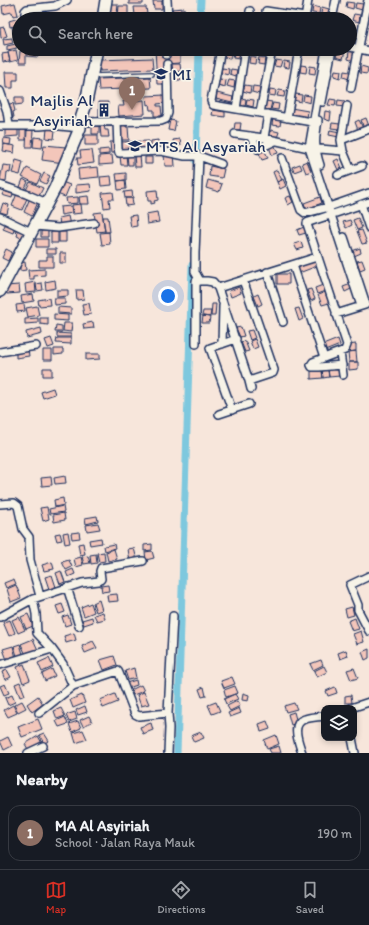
<!DOCTYPE html>
<html lang="en">
<head>
<meta charset="utf-8">
<style>
	body { margin:0; font-family:Itim,sans-serif; background:#242831; color:#f1f3f6 }
	.controls { position:absolute; right:12px; bottom:12px; display:grid; overflow:hidden; border-radius:8px; box-shadow:0 2px 6px #0003 }
	.controls button { width:36px; height:36px; display:grid; place-items:center; padding:0; border:0; border-bottom:1px solid #363941; background:#171b24; color:#f1f3f6; font:20px sans-serif }
	.you { position:absolute; left:168px; top:296px; width:14px; height:14px; margin:-10px; border:3px solid #fff; border-radius:50%; background:#1a73e8; box-shadow:0 0 0 6px #1a73e833 }
	.badge { display:grid; place-items:center; width:26px; height:26px; border-radius:50%; background:#d93025; color:#fff; font-size:13px; font-weight:700 }
	.pin { position:absolute; translate:-50% -33px; filter:drop-shadow(0 1px 2px #0008) }
	.pin::after { content:''; position:absolute; top:21px; width:14px; height:12px; background:inherit; clip-path:polygon(0 0,100% 0,50% 100%) }
	.list { margin:0; padding:0; list-style:none }
	h2 { display:flex; justify-content:space-between; align-items:center; height:52px; margin:0; padding:0 16px; font-size:17px }
	h2 small { font-size:13px; font-weight:400; color:#9ea1a6 }
	.list li { display:grid; grid-template-columns:26px 1fr auto; gap:12px; align-items:center; box-sizing:border-box; height:56px; margin:0 8px 8px; padding:0 8px; border:1px solid #363941; border-radius:12px }
	.list b { display:block; font-size:15px; white-space:nowrap }
	.list p { margin:0; font-size:13px; white-space:nowrap; color:#9ea1a6 }
	.list em { font-size:13px; font-style:normal; color:#9ea1a6 }
	.icon { flex:none; width:22px; height:22px; fill:none; stroke:currentColor; stroke-width:2; stroke-linecap:round; stroke-linejoin:round }
	.map { position:relative; flex:none; width:369px; height:753px; overflow:hidden }
	.search { position:absolute; background:#171b24; box-shadow:0 2px 6px #0003; left:12px; right:12px; top:12px; height:44px; display:flex; align-items:center; gap:10px; box-sizing:border-box; padding:0 14px; border-radius:22px; color:#9ea1a6; font-size:15px }
	.sheet { height:116px; background:#171b24 }
	nav { display:flex; justify-content:space-around; align-items:center; box-sizing:border-box; height:56px; border-top:1px solid #363941; background:#171b24; font-size:11px; color:#9ea1a6 }
	nav a { display:grid; justify-items:center; gap:2px }
	nav .on { color:#d93025 }
	.map>svg:first-child { display:block }
</style>
</head>
<body>
<div class="map">
<svg width="369" height="753" viewBox="0 0 369 753">
	<rect width="100%" height="100%" fill="#f7e6db"/>
	<filter id="ink" filterUnits="userSpaceOnUse"><feTurbulence type="fractalNoise" baseFrequency=".025" numOctaves="2"/><feDisplacementMap in="SourceGraphic" scale="8" xChannelSelector="R" yChannelSelector="G"/><feConvolveMatrix kernelMatrix="1 2 1 2 8 2 1 2 1" color-interpolation-filters="sRGB"/></filter>
	<g filter="url(#ink)">
		<g fill="none" stroke-linecap="round" stroke-linejoin="round">
			<!-- canal -->
			<path stroke="#7ec8de" stroke-width="7" d="M200 19 201 0
				M196 161 199 49
				M177 753 192 265"/>
		</g>
		<!-- building -->
		<path fill="#f3c6ba" stroke="#1b2f5e" d="M129 0H143V4H129Z
			M153 1H162V9H154Z
			M347 2 354 3 353 9 346 7Z
			M15 3 18 15 13 16 12 12 3 14 2 6Z
			M356 3 363 4 362 10 355 8Z
			M110 4H118L117 15H110Z
			M119 6H128V16H118Z
			M313 6 320 8 319 14 312 13Z
			M134 7H146L147 14 135 15Z
			M322 7 329 9 327 15 321 14Z
			M184 8 185 19H173L172 9Z
			M354 14 360 15 359 22 352 20Z
			M22 17 23 19H19V25L10 27 9 21Z
			M18 26 19 35 14 37 12 27Z
			M4 27 7 36 1 38 0 28Z
			M350 28 358 30 357 36 350 35Z
			M12 38 13 43 4 45 3 39Z
			M16 44 17 48 7 50V46Z
			M155 49H164V55L180 54V63L165 64 166 84H157Z
			M169 49H184L185 52 169 53Z
			M304 49H322L321 54 303 51Z
			M338 49 345 50 343 59 336 57Z
			M16 50 18 60 10 62 8 52Z
			M225 50 232 51 230 58 224 57Z
			M20 51 26 52V63H19Z
			M27 51H38V57L27 56Z
			M234 51 240 52 239 59 233 58Z
			M349 51 355 52 354 61 348 59Z
			M8 53 10 61 3 62 2 54Z
			M250 56 256 57 255 64 249 63Z
			M259 57 265 58 264 65 258 64Z
			M152 58 153 69 100 71V60Z
			M276 60 282 61 280 67 274 66Z
			M284 61 290 62 289 68 283 67Z
			M172 64H180L181 71 173 72Z
			M301 65 307 66 306 73 300 72Z
			M310 66 316 67 315 74 309 73Z
			M361 66 368 68 367 74 360 73Z
			M222 68 229 69 228 75 221 73Z
			M231 69 237 70 236 76 230 74Z
			M335 70 341 71 340 78 334 76Z
			M344 71 350 72 349 79 343 77Z
			M5 72H18V80H13V88H6Z
			M174 72H180L181 80H175Z
			M150 77 151 88 99 90 98 79Z
			M220 79 226 80 225 87 218 85Z
			M229 80 235 81 234 88 227 86Z
			M245 85 251 86 250 93 243 91Z
			M253 86 260 87 259 94 252 92Z
			M270 89 276 90 275 96 269 95Z
			M279 90 285 91 284 97 277 96Z
			M217 93 233 97 232 103 216 99Z
			M296 94 302 95 301 102 294 100Z
			M165 95 166 103 157 104V106H161L162 116H154V110H150L149 104 147 105 146 96Z
			M304 95 311 96 310 103 303 101Z
			M15 97H23V104L15 105Z
			M240 98 246 99 245 107 239 105Z
			M247 99 254 100 253 107 246 105Z
			M330 99 336 100 335 106 328 105Z
			M144 100 145 114 119 116 118 106H124L123 101Z
			M338 100 345 101 344 107 337 106Z
			M266 101 272 102 270 110 264 109Z
			M99 102H108V118H99Z
			M13 103 15 111 13 112 14 117 10 118 7 105Z
			M273 103 279 104 278 110 271 109Z
			M291 108 308 111 307 118 290 115Z
			M213 110 225 112V117L212 115Z
			M325 111 331 112 330 121 324 119Z
			M273 118 281 120 280 126 272 125Z
			M366 118 369 126 364 129 361 120Z
			M170 120 176 121 174 131 168 130Z
			M359 120 363 128 358 130 355 122Z
			M235 123H241L240 130H234Z
			M332 123 340 124 339 129 331 128Z
			M92 125H99V134H92Z
			M104 125 105 130H108L109 137H101L100 126Z
			M120 125H126V127H128L129 140H121Z
			M47 129 55 130 54 139 46 138Z
			M5 130H18V136L5 137Z
			M20 130H26V140H20Z
			M27 130H33L32 147H26Z
			M271 130 279 132 277 138 270 136Z
			M330 130 340 132 339 137 329 135Z
			M85 135H98V145H85Z
			M34 137 43 138 42 148 33 147Z
			M4 138 11 139 10 145 3 144Z
			M180 139 181 145 174 146 173 140Z
			M158 140V149H151V141Z
			M149 141 150 151 121 152 120 142Z
			M110 142H115L116 153H111Z
			M4 144 15 146 14 153 3 151Z
			M274 144 278 153 272 155 269 147Z
			M44 145 66 147 64 163 42 160Z
			M109 149V154L99 155V150Z
			M264 149 268 158 262 160 258 151Z
			M92 150 94 163 78 165 77 158H81L80 151Z
			M133 154V165H128L127 155Z
			M134 154H140L141 167H135Z
			M174 154 175 166H165L164 155Z
			M112 155 113 164 99 165V156Z
			M126 155 127 165H121L120 156Z
			M145 157H152V164H145Z
			M338 159 342 168 338 170 334 161Z
			M16 160 23 162 20 175 12 173Z
			M307 161 311 171 306 173 302 163Z
			M300 164 302 169 294 172 292 167Z
			M3 165 11 166 10 173 7 172 6 181 0 180Z
			M210 166 224 169 222 178 209 176Z
			M98 167 99 177 79 179 78 169Z
			M27 168 41 175 37 184 22 177Z
			M277 170 282 180 277 182 273 172Z
			M44 173 50 176 46 184 40 181Z
			M126 173V180L117 181 116 174Z
			M111 176 112 185 101 186 100 177Z
			M23 179 28 182 24 190 20 187Z
			M283 179 286 186 280 189 277 182Z
			M125 180 126 189 118 190 117 181Z
			M208 180 222 184 219 192 206 188Z
			M30 182 43 188 39 196 26 190Z
			M62 182 70 185 65 197 57 194Z
			M90 184 91 191 76 193V185Z
			M157 190 158 200 154 201 155 203 151 204V201H148L147 191Z
			M4 191 13 194 12 198 2 195Z
			M18 191 28 196 22 210 12 206Z
			M132 191 133 198H125L124 192Z
			M113 192 114 199H109L110 207 104 208 102 193Z
			M88 196 89 204H80L79 197Z
			M290 196 293 202 288 205 285 198Z
			M78 197V203L67 204 66 198Z
			M320 197 322 203 306 209 304 203Z
			M30 198 38 202 32 216 24 212Z
			M125 198H132L133 205 126 206Z
			M3 203 9 205 7 214 0 212Z
			M81 204 82 213 73 214 72 205Z
			M71 206 72 213 61 215 60 207Z
			M102 212 105 231 97 232 94 213Z
			M157 212 159 222 147 224 146 214Z
			M136 215 137 226 131 227 129 216Z
			M68 216 70 225 60 226 59 218Z
			M103 217H108L110 232H105Z
			M358 218 362 228 357 230 353 220Z
			M350 220 352 225 346 228 343 222Z
			M6 223 15 227 13 233 3 229Z
			M304 227 306 233 299 235 297 230Z
			M17 228 25 232 23 239 17 236 18 233 15 232Z
			M362 230 367 243 362 244 357 231Z
			M41 231H48V237H41Z
			M51 232H58V243H51Z
			M59 232H66V242H59Z
			M109 232 110 244 102 245 100 233Z
			M36 239H48V247H36Z
			M301 242 303 248 297 250 294 244Z
			M360 248 361 253 354 256 352 251Z
			M6 249 12 252 8 261 2 258Z
			M46 249H56V254H46Z
			M60 253H66V263H60Z
			M47 256H53V267H39V260H47Z
			M362 260 365 268 360 270 357 261Z
			M315 261 317 266 299 273 297 268Z
			M25 262 26 270 20 271V263Z
			M45 269V275L34 276V279H29L28 270Z
			M277 274H289V284H277Z
			M55 280 56 288 46 290 45 282Z
			M35 282 36 292 26 293 25 284Z
			M42 283 43 290 37 291 36 284Z
			M351 284 353 288 345 292 343 287Z
			M19 285 20 293 7 294 6 286Z
			M323 285 325 291 317 294 315 288Z
			M239 287 241 293 231 297 229 291Z
			M311 289 315 299 311 301 307 290Z
			M57 290H68V296L57 297Z
			M76 290H83L84 299 77 300Z
			M325 292 329 303 322 305 318 295Z
			M33 294 34 301 22 303 21 296Z
			M258 294 262 304 258 306 254 296Z
			M49 298 50 305 39 306 38 300Z
			M54 298H65V304L55 305Z
			M89 303 91 314 84 315 82 304Z
			M24 304 25 311 17 312 16 305Z
			M212 304H216L215 316H211Z
			M37 306 39 315 28 317 26 308Z
			M58 307 71 308V314L58 313Z
			M299 308 303 319 299 321 295 309Z
			M203 311H211L210 317 202 316Z
			M54 314 68 315V321L54 320Z
			M203 316 210 317 209 323H202Z
			M38 318V323L25 324V319Z
			M40 318H48V325L40 324Z
			M93 322 94 328 84 329 83 324Z
			M64 323H72L71 332 63 331Z
			M56 325 62 326V332H55Z
			M241 327 244 336 240 337 236 328Z
			M41 328 42 334 27 338 26 332Z
			M252 330 255 338 250 340 247 331Z
			M57 333 71 334V337H57Z
			M51 338 54 346 48 348 45 340Z
			M57 338H71V344L56 343Z
			M255 339 258 347 253 349 250 341Z
			M338 339 340 345 325 351 323 345Z
			M245 341 249 351 245 352 241 342Z
			M356 344V351L348 352 347 345Z
			M28 349 29 356 16 358V350Z
			M54 349H63V354L54 355Z
			M43 350H52V360H43Z
			M356 351 357 362H349L348 352Z
			M86 354H100V359L86 360Z
			M349 362H358V369L349 370Z
			M43 368H52V376H43Z
			M322 369 323 378 311 379V370Z
			M328 369H339L340 376 329 377Z
			M328 370 329 377 323 378 322 371Z
			M53 388 55 394 43 398 41 392Z
			M65 476 66 483 55 484 54 478Z
			M51 477 52 485 42 486 41 478Z
			M63 498 64 505 55 507 54 500Z
			M63 506 64 512 50 514 49 509Z
			M47 507 49 519 43 521 40 508Z
			M64 513 65 520 54 522 53 515Z
			M97 516 98 521 86 524 85 518Z
			M98 523 100 529 87 531 86 525Z
			M68 532 70 543 65 544 63 533Z
			M79 532 80 538 72 539 71 533Z
			M60 533 62 540 57 541 55 534Z
			M101 538 102 543 90 545 89 540Z
			M83 543 85 554 80 555 78 544Z
			M114 544 115 548 105 551 104 546Z
			M152 544V550L144 551V545Z
			M134 548 137 560 130 561 128 549Z
			M114 549 117 559 108 561 106 552Z
			M152 551 154 558 146 560 145 552Z
			M104 552 105 561 99 562 97 553Z
			M96 554 97 563 91 564 90 555Z
			M88 556 90 563 84 564 82 557Z
			M81 557 83 565 76 567 74 559Z
			M69 560 72 567 66 570 62 562Z
			M52 562 54 569 44 571 42 565Z
			M73 569 75 574 68 577 66 572Z
			M61 571 65 582 60 584 56 573Z
			M52 575 56 587 49 589 45 577Z
			M14 579 16 584 6 588 4 583Z
			M16 585 21 598 11 602 7 589Z
			M108 585 109 591 102 592 101 586Z
			M117 594 118 601 108 602 107 595Z
			M99 600 102 610 96 612 93 603Z
			M91 603 94 612 84 616 81 607Z
			M62 604 65 612 59 614 56 606Z
			M352 607 354 615 347 617 345 609Z
			M103 612 105 619 97 621 94 615Z
			M28 614 33 626 26 629 21 617Z
			M68 615 71 624 65 626 62 617Z
			M19 617 25 630 18 633 12 620Z
			M92 617 93 622 84 625 82 620Z
			M355 618 359 629 352 631 348 621Z
			M10 620 15 633 9 636 3 622Z
			M361 631 364 642 357 644 353 634Z
			M74 633 76 640 66 643 64 636Z
			M33 639 38 650 26 655 21 644Z
			M93 641 97 648 85 653 82 646Z
			M20 644 23 654 17 656 14 646Z
			M13 646 16 658 7 660 3 649Z
			M369 649V658L365 660 362 652Z
			M346 650 348 656 340 659 338 653Z
			M114 656 117 665 104 670 100 660Z
			M49 658 53 667 42 672 38 663Z
			M321 660 323 665 313 670 310 664Z
			M24 664 30 680 23 683 17 667Z
			M324 666 327 672 317 677 314 671Z
			M134 668 136 678 128 680 125 671Z
			M354 668 358 678 351 680 347 670Z
			M52 669 55 676 45 681 42 674Z
			M7 670 11 677 5 680 2 672Z
			M232 677 235 684 224 688 221 681Z
			M136 680 137 685 128 688 126 683Z
			M20 682 25 695 20 697 15 684Z
			M5 684 9 693 4 695 0 686Z
			M141 685 144 691 133 695 131 690Z
			M235 686 238 693 226 697 224 690Z
			M204 687 206 696 202 697 199 689Z
			M335 687 337 693 328 696 326 691Z
			M144 692 149 704 141 706 137 695Z
			M243 693 249 695 248 701 242 700Z
			M115 694 118 702 103 708 100 700Z
			M235 694 238 699 226 704 224 699Z
			M12 695 15 702 8 705 5 698Z
			M82 695 85 703 73 708 70 700Z
			M351 695 352 703H345V696Z
			M38 696 43 704 32 712 27 704Z
			M22 701 26 708 18 712 14 705Z
			M237 701 240 706 230 711 227 706Z
			M216 702 220 711 212 714 208 705Z
			M294 703 297 709 286 712 284 706Z
			M13 705 17 713 8 717 4 710Z
			M85 706 87 712 78 715 76 710Z
			M61 708 65 716 57 719 54 711Z
			M239 708 241 713 230 717 228 713Z
			M75 712 77 719 69 722 66 715Z
			M294 712 297 723 291 725 288 714Z
			M89 716 92 722 83 726 80 720Z
			M65 717 68 724 59 727 56 721Z
			M38 719 42 729 22 737 18 727Z
			M78 721 81 728 72 732 69 724Z
			M267 721 270 729 261 732 259 724Z
			M151 723 153 730 143 734 140 727Z
			M83 730 87 739 76 743 73 733Z
			M201 732 204 738 194 742 191 736Z
			M44 733 49 741 44 743 39 735Z
			M276 735 279 744 267 749 264 740Z
			M38 736 42 743 29 751 25 744Z
			M8 737 12 746 4 750 0 741Z
			M279 746 281 753H271L269 749Z"/>
		<g fill="none" stroke-linecap="round" stroke-linejoin="round">
			<!-- lane casing -->
			<g stroke="#1b2f5e" stroke-width="6">
				<path id="lane" d="M94 76 152 74"/>
			</g>
			<!-- street casing -->
			<g stroke="#1b2f5e" stroke-width="10">
				<path id="street" d="M167 0 168 19
					M266 11 305 17
					M25 16V11L27 9 55 6 67 0
					M249 19 250 11
					M305 19 308 0
					M332 19 336 0
					M350 47 369 51
					M166 49V55
					M221 49 211 101 213 105 318 123
					M326 49 309 148 361 306
					M351 88 368 0
					M0 91 7 111 9 125
					M322 102 332 49
					M347 106 341 140 343 151 351 170
					M236 109 245 49
					M260 113 272 49
					M287 118 299 49
					M318 120C315 138 314 147 320 165
					M117 121 118 149 119 153H121L161 151 185 156H199L221 164
					M80 122 161 121 166 119 168 113 167 64
					M0 126H40L50 125 80 128
					M235 134 264 138 309 148 343 151
					M250 136 258 149 275 141
					M264 138 268 114
					M341 140 369 129
					M199 156 195 253V272L200 281
					M282 158 301 210 305 213 329 207 369 193
					M338 175 362 166
					M0 185 26 194 47 203
					M361 204 369 228
					M0 217 31 232
					M35 226 58 228 94 223
					M344 237 366 304
					M293 265 324 358
					M267 272 283 322
					M218 288 249 381 273 373 274 370 243 280
					M336 314 365 305
					M196 344V281H207L213 282 218 288 317 257
					M222 344 223 306
					M0 352 36 346
					M340 352 343 375
					M342 365 319 367H312L311 365 313 362 345 350 347 345 307 224V223L309 222 369 202
					M249 381 251 389
					M232 410 210 348 236 339
					M219 414 249 404
					M0 504 14 503 18 506 23 529 29 537 30 560 40 596
					M369 576 350 585 358 605V610L369 631
					M67 587 79 626
					M33 599 36 614 37 633 52 649 63 664 73 686 118 671 119 673 135 714 139 716 168 713
					M0 617 33 599 82 583 99 581 101 579 100 571 101 568 143 561
					M0 665 52 649
					M351 708 369 702
					M39 713 73 686
					M352 738 355 753
					M28 753 43 746
					M168 753 169 728 168 713 173 616
					M302 753C299 743 290 723 305 719 311 717 318 717 324 716"/>
			</g>
			<!-- primary casing -->
			<g stroke="#1b2f5e" stroke-width="14">
				<path id="primary" d="M103 19 106 0
					M0 291 55 188 80 128V122L85 107 97 49"/>
			</g>
			<!-- lane -->
			<use href="#lane" stroke="#f7f3e8" stroke-width="3.5"/>
			<!-- street -->
			<use href="#street" stroke="#f7f3e8" stroke-width="7"/>
			<!-- primary -->
			<use href="#primary" stroke="#f7f3e8" stroke-width="11"/>
		</g>
	</g>
	<!-- icons -->
	<defs>
		<g id="school-bare" transform="scale(1.08)"><path d="M0-5L7-2L0 1L-7-2ZM-4 1L0 2.5L4 1V4Q0 6-4 4Z" fill="#1b2f5e" stroke="#f7f3e8" stroke-width="2.5" paint-order="stroke"/></g>
		<g id="building-bare" transform="scale(1.08)"><path d="M-4-6H4V6H1V3H-1V6H-4ZM-2.5-4.3h1.7v1.8h-1.7ZM.8-4.3h1.7v1.8H.8ZM-2.5-1h1.7V.8h-1.7ZM.8-1h1.7V.8H.8Z" fill="#1b2f5e" stroke="#f7f3e8" stroke-width="2.5" paint-order="stroke"/></g>
	</defs>
	<g fill-rule="evenodd">
		<use href="#school-bare" x="161" y="74"/>
		<use href="#building-bare" x="104" y="110"/>
		<use href="#school-bare" x="135" y="146"/>
	</g>
	<g text-anchor="middle" stroke-width="3.5" stroke-linejoin="round" paint-order="stroke">
		<!-- poi labels -->
		<g font-size="17" fill="#1b2f5e" stroke="#f7f3e8" text-anchor="start">
			<text x="172" y="80">MI</text>
			<text x="93" y="106" text-anchor="end">Majlis Al<tspan x="93" dy="20">Asyiriah</tspan></text>
			<text x="146" y="152">MTS Al Asyariah</text>
		</g>
	</g>
</svg>
<div class="controls">
<button><svg class="icon" aria-label="layers" viewBox="0 0 24 24"><path d="M12 4l9 5-9 5-9-5zM3 14l9 5 9-5"/></svg></button>
</div>
<div class="you"></div>
<div class="pin badge" style="left:132px;top:110px;background:#8d6e63">1</div>
<div class="search"><svg class="icon" aria-label="search" viewBox="0 0 24 24"><circle cx="10" cy="10" r="6"/><path d="M15 15l6 6"/></svg>Search here</div>
</div>
<section class="sheet">
<h2>Nearby<small></small></h2>
<ul class="list">
<li><span class="badge" style="background:#8d6e63">1</span><div><b>MA Al Asyiriah</b><p>School · Jalan Raya Mauk</p></div><em>190 m</em></li>
</ul>
</section>
<nav>
<a class="on"><svg class="icon" aria-label="map" viewBox="0 0 24 24"><path d="M3 6l6-2 6 2 6-2v14l-6 2-6-2-6 2zM9 4v14M15 6v14"/></svg>Map</a>
<a><svg class="icon" aria-label="directions" viewBox="0 0 24 24"><path d="M12 3l9 9-9 9-9-9zM9 14v-3h6M13 9l2 2-2 2"/></svg>Directions</a>
<a><svg class="icon" aria-label="saved" viewBox="0 0 24 24"><path d="M7 4h10v16l-5-4-5 4z"/></svg>Saved</a>
</nav>
</body>
</html>
